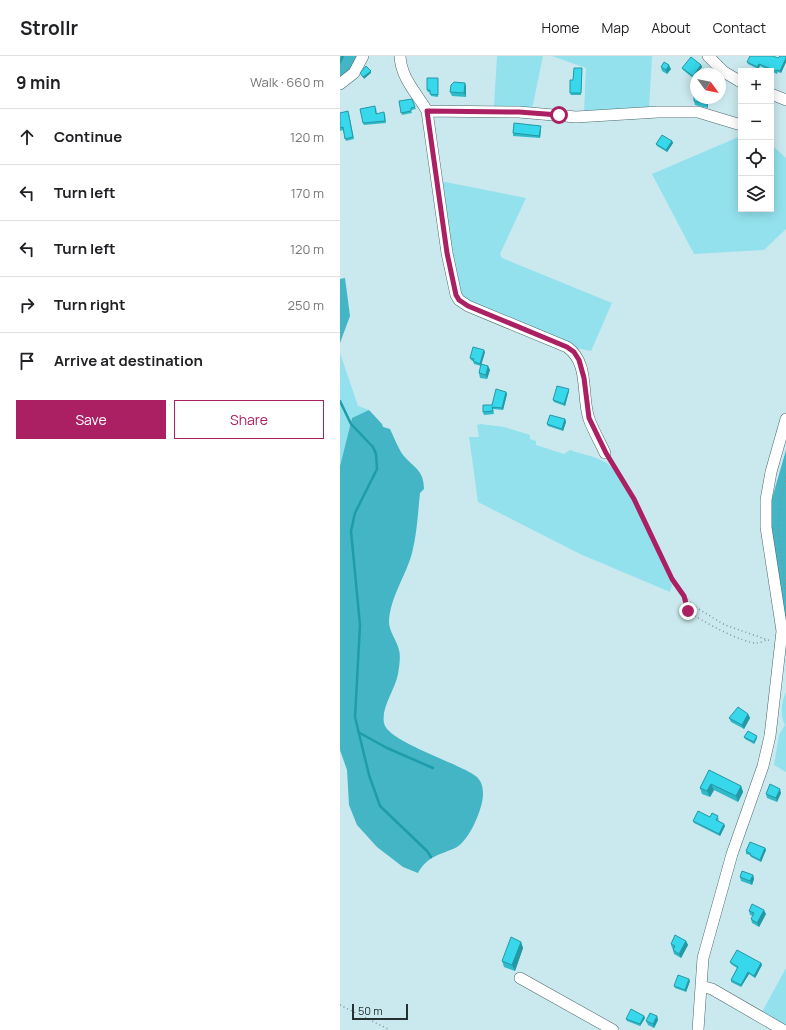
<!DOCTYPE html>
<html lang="en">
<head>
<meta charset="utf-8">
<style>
	body { margin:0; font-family:Manrope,sans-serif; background:#f2f2f2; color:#202124 }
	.controls { position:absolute; right:12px; top:12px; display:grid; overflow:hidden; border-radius:0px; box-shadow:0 2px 10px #0003 }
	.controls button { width:36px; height:36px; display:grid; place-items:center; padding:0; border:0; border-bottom:1px solid #e0e0e0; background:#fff; color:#202124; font:20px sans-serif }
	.compass { position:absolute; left:350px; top:12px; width:36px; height:36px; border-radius:50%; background:#fff; box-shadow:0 2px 10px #0003; rotate:123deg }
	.scale { position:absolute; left:12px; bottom:10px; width:56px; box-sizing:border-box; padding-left:4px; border:2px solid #243032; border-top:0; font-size:11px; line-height:14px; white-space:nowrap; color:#243032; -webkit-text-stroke:3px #cae9ee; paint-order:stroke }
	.stop { position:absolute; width:12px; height:12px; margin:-9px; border:3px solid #aa2062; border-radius:50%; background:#fff }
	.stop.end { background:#aa2062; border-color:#fff; box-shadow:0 1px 4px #0008 }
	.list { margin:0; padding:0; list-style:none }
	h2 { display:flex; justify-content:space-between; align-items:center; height:52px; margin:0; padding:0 16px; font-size:17px }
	h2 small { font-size:13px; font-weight:400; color:#757577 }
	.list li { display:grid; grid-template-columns:26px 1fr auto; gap:12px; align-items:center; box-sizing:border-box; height:56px; padding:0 16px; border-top:1px solid #e0e0e0 }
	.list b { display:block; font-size:15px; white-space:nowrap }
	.list em { font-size:13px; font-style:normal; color:#757577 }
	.actions { display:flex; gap:8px; padding:12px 16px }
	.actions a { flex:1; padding:9px 0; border:1px solid #aa2062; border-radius:0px; text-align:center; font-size:14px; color:#aa2062 }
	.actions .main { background:#aa2062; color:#fff }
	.icon { flex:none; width:22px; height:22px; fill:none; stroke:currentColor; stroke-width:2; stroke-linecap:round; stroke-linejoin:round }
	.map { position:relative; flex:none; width:446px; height:974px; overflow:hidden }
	header { display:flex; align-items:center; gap:24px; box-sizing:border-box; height:56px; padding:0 20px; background:#fff; border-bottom:1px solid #e0e0e0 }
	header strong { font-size:19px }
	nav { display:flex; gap:22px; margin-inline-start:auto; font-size:14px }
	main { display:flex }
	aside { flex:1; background:#fff }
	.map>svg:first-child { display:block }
</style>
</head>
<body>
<header>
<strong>Strollr</strong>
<nav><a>Home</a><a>Map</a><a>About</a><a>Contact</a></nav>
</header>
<main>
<aside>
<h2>9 min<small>Walk · 660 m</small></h2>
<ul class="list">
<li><svg class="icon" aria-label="ahead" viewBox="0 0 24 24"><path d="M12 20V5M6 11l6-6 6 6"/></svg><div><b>Continue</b></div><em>120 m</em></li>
<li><svg class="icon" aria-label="left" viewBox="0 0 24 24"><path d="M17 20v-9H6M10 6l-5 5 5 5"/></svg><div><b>Turn left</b></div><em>170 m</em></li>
<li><svg class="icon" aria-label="left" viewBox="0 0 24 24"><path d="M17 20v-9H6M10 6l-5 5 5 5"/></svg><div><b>Turn left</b></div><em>120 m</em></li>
<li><svg class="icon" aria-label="right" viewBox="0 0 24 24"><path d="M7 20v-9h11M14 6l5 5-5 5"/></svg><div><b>Turn right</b></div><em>250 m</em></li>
<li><svg class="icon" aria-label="arrive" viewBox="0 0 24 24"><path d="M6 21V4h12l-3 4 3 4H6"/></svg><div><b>Arrive at destination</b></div></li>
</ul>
<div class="actions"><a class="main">Save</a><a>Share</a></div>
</aside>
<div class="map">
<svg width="446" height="974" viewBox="0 0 446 974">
	<rect width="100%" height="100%" fill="#cae9ee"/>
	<!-- green -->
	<path fill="#92e1ed" d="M157 0H203L192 53 154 51Z
		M212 0H312L309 53 244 57 246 12Z
		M401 80V153H431V88L446 102V173L424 194 354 198 312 118Z
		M100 125 186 142 160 198 162 202 272 247 251 295 231 291 129 246 121 239 116 226Z
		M0 297 18 350 29 354 12 362 0 410Z
		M140 368 164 371 190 379V383L196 385V389L224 398 230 394C240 398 255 400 265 406 288 420 318 502 332 529L330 536 240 498 138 446 129 381H139L137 369Z
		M446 636V716L434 709 439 679 445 669C440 660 441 646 446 636Z
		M446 912V971L422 956Z"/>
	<!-- forest -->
	<path fill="#43b5c4" d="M0 0H25L0 30Z
		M5 222 10 260 0 287V223Z
		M29 354 42 368 43 371 50 373C54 381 58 392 63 399 74 412 84 414 84 433L80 437C78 456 77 478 72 497 66 520 50 541 49 566 49 575 57 585 59 594 61 601 59 611 58 618 55 634 41 651 44 667 47 686 122 708 137 721 142 726 143 732 143 738 143 752 130 783 117 791 101 799 88 799 78 817L63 811 37 791 17 769 9 749 7 714 0 694V410L12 362Z
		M446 394V577L429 453Z"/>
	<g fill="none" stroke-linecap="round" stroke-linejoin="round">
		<!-- stream -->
		<path stroke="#1f9cab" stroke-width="2.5" d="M0 6 3 0
			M0 345 11 368 33 391 36 398 37 413 15 457 11 475 20 569 15 661 29 719 40 750 87 795 91 801
			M18 676 47 692 93 712"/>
		<!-- minor casing -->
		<g stroke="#4c686c" stroke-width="12">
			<path id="minor" d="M60 0C61 22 76 36 87 55L107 197 116 239 119 244 128 250 227 291C250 307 241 339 249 363 253 374 260 386 265 397
				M368 0 384 16 401 26
				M0 28 14 17 23 0
				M431 38 446 44
				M87 55 179 56 236 61 318 56H358L401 69
				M180 922 273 974
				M361 930 372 933 443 974
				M358 974 363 902 392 798 423 710 430 680 442 575 426 471V444L431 416 446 363"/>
		</g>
		<!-- path -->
		<path stroke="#7e9498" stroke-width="1.5" stroke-dasharray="1 3" stroke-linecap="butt" d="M270 403 294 443 333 523 352 549 385 569 431 585
			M446 421 440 445 438 474 446 535
			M344 540 348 555C359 564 404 588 417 587 420 587 424 585 426 584
			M0 949 50 974"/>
		<!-- minor -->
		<use href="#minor" stroke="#fff" stroke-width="11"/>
	</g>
	<!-- wall -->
	<path fill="#2fbaca" d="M446 0V6L441 17 438 16 437 18 420 10 418 13 408 8 407 6 438 2Z
		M361 9 362 11 353 22 343 14 342 12Z
		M321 11 331 13 327 18 322 15Z
		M242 14 241 39H231L230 37 233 24Z
		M98 22V41L91 40 90 36H88L87 34Z
		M125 27 126 31V41L112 40 110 36Z
		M59 45 75 51 76 53 71 54 72 57 62 59Z
		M354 45 368 46V52L355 49Z
		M36 52 37 58H45L46 67 24 69 23 67Z
		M0 57 9 58 14 83 6 85 3 74 0 75Z
		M201 72 200 82 173 80V77Z
		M332 85 333 87 327 96 317 90 316 88Z
		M145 296 141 308 148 310 150 314 147 323 140 322 139 317 141 310 134 308 133 305 131 304 130 302Z
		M229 335 225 350 214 346 213 344Z
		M166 336 167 338 163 354 153 353 154 358 144 359 143 356Z
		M225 363 226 366 223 375 208 370 207 368Z
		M408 658 410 662 404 673 391 666 389 662Z
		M404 681 417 682 414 688 405 683Z
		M369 714 401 730 403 736 398 746 374 734 370 741 362 738 360 732Z
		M441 737 437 746 427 742 426 738Z
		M370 761 379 762 378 764 385 770 380 780 354 767 353 765Z
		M425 792 426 794 421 806 411 801 410 799 406 798V795Z
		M413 819 414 823 412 829 401 825 400 821Z
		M409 855 426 858 419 871 412 867 411 863 413 860 410 859Z
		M346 885 348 889 341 902 334 898 333 894V893L332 892 331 888Z
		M181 886 183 892 175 915 164 911 162 905Z
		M390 906 421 907 422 909 415 922 409 918 401 931 391 926V924L397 912 391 908Z
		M350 925 346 936 335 932 334 930Z
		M304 960 305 962 300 970 287 965 286 963Z
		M317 960 318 964 314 972 308 969 306 965Z"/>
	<!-- shaded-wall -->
	<path fill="#2697a4" d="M446 2V6L441 17 440 15Z
		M419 8 420 10 418 13 417 11Z
		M329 9 331 13 327 18 326 14Z
		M361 9 362 11 353 22V20Z
		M31 15V17L24 23 23 21Z
		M125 27 126 31V41L124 37Z
		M367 42 368 46V52L366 48Z
		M201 70V72L200 82 199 80Z
		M332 85 333 87 327 96 326 94Z
		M144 294 145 296 141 310 140 308Z
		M148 310 150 314 147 323 146 319Z
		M229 333V335L225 350 224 348Z
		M166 336 167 338 163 354 162 352Z
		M225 363 226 366 223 375 222 373Z
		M408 658 410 662 404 673 402 669Z
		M417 680V682L414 688V686Z
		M371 728 374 734 370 741 367 735Z
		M401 730 403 736 398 746 396 740Z
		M440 733 441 737 437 746 436 742Z
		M384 768 385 770 380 780 379 778Z
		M425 792 426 794 421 806 420 804Z
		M413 819 414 823 412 829 410 825Z
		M424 854 426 858 419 871 417 867Z
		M346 885 348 889 341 902 339 898Z
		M181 886 183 892 175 915 172 909Z
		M421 907 422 909 415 922 414 920Z
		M408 916 409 918 401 931V929Z
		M349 923 350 925 346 936 345 934Z
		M304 960 305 962 300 970V968Z
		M317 960 318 964 314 972 313 968Z"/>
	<!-- building -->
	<path fill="#37d8eb" stroke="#2697a4" d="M410 0H433L438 2 440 0H446V2L440 15 437 14 436 15 419 8 417 11 407 6Z
		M351 1 361 9 353 20 342 12Z
		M324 6 329 9 326 14 321 11Z
		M26 10 31 15 23 21 20 17Z
		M234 12H242L241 37H230V24H233Z
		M87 22H98V39L90 38V34H87Z
		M114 26 125 27 124 37 110 36 111 29Z
		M354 40H356V42H367L366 48 354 45Z
		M72 43 75 51 71 52V55L61 57 59 45Z
		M35 50 36 58 44 56 45 65 23 67 20 53Z
		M8 55 13 81 5 83 3 71 0 72V57Z
		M174 67 201 70 199 80 173 77Z
		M322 79 332 85 326 94 316 88Z
		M133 291 144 294 140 308 133 305 134 303 130 302Z
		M141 308 148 310 146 319 139 317Z
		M217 330 229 333 224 348 213 344Z
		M156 333 166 336 162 352 152 351 153 355 143 356V349H152Z
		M210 359 225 363 222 373 207 368Z
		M398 651 408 658 402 669 389 662Z
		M408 675 417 680 414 686 404 681Z
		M369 714 401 730 396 740 371 728 367 735 360 732Z
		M430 728 440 733 436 742 426 738Z
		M358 755 370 761 372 757 378 760 376 764 384 768 379 778 353 765Z
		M410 786 425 792 420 804 410 799 411 798 406 795Z
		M402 815 413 819 410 825 400 821Z
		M412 848 424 854 417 867 411 863 414 857 409 855Z
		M335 879 346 885 339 898 333 894 335 890 331 888Z
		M171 881 181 886 172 909 162 905Z
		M397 894 421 907 414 920 408 916 401 929 391 924 398 911 390 906Z
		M338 919 349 923 345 934 334 930Z
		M291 953 304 960 300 968 286 963Z
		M310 957 317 960 313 968 306 965Z"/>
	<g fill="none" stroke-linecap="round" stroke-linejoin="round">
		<!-- route -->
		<path stroke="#aa2062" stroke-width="5" d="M219 59 179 56 87 55 107 197 116 239 119 244 128 250 227 291 234 296 239 304 244 322 249 362 266 397 294 443 332 523 344 540 348 555"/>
	</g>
</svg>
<div class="controls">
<button>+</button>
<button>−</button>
<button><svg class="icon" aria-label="locate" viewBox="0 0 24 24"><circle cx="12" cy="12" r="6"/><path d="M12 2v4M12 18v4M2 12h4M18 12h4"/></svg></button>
<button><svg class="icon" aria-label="layers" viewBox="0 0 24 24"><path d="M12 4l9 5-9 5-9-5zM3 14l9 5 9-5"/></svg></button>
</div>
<svg class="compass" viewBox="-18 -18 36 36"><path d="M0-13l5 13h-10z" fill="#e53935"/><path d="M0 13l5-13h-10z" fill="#757577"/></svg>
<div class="scale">50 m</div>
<div class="stop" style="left:219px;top:59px"></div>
<div class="stop end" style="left:348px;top:555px"></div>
</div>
</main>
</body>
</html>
